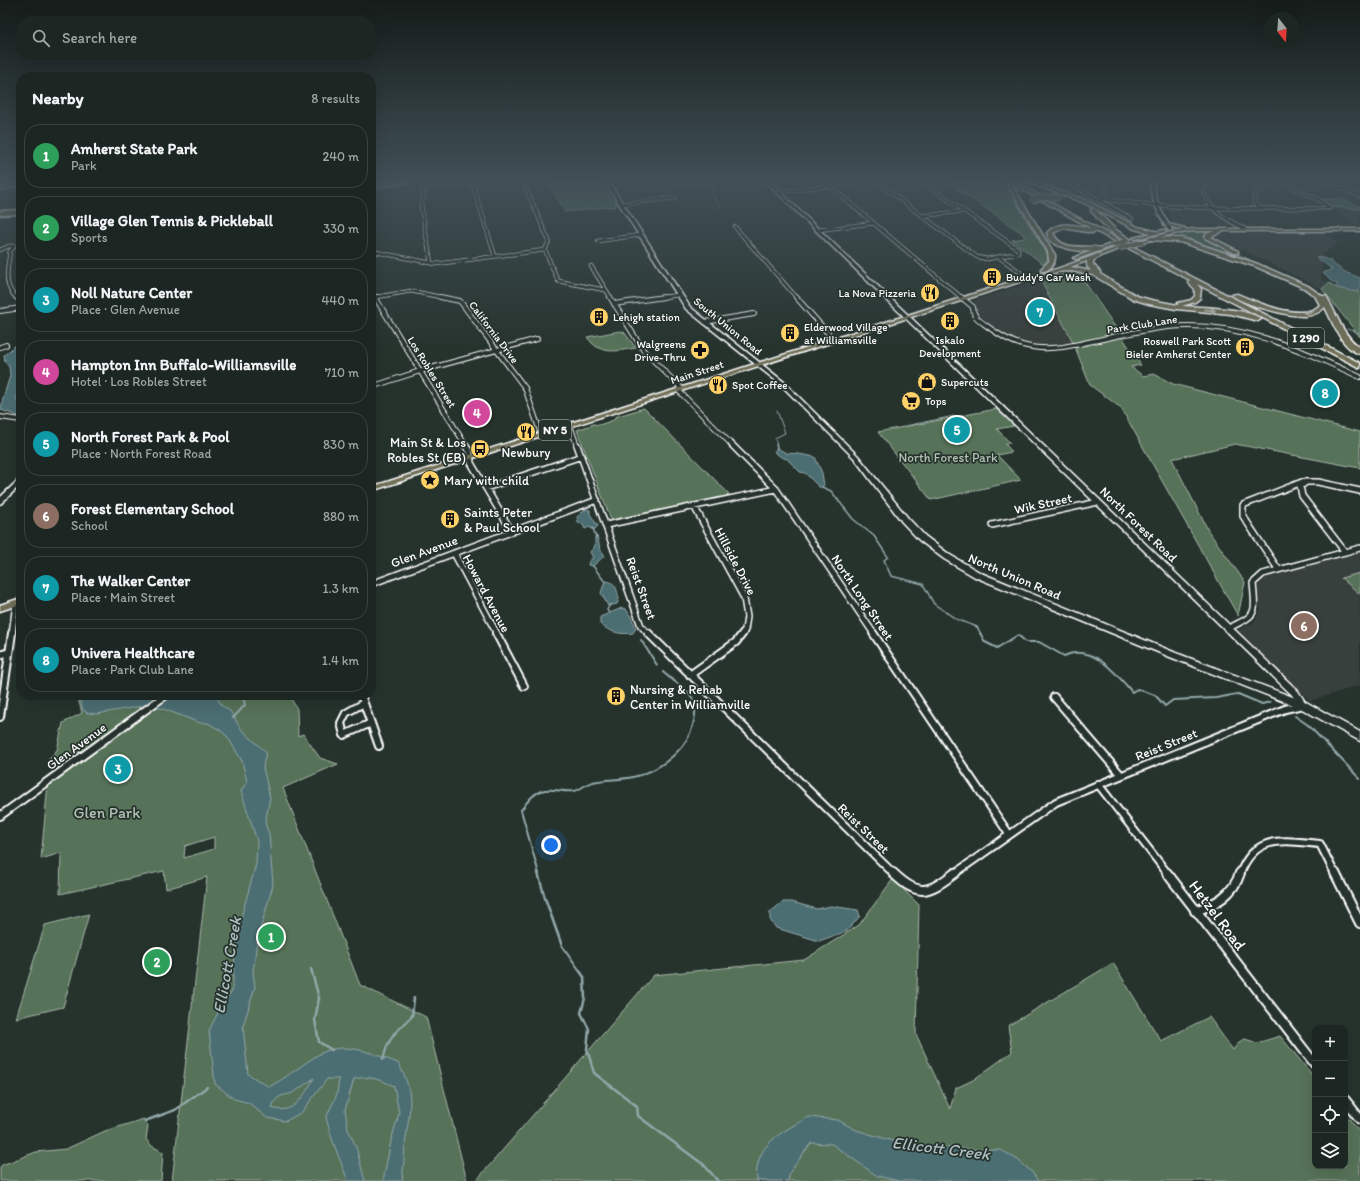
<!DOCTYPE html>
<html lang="en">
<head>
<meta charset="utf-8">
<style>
	body { margin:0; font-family:Itim,sans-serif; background:#252e2a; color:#f1f3f6 }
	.controls { position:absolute; right:12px; bottom:12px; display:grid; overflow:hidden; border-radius:8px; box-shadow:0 4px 16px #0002 }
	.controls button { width:36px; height:36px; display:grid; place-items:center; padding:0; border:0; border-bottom:1px solid #3a4340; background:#1c2622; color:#f1f3f6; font:20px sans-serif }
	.compass { position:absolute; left:1264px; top:12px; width:36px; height:36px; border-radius:50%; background:#1c2622; box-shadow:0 4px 16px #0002; rotate:163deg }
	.you { position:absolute; left:551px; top:845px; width:14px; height:14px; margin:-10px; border:3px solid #fff; border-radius:50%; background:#1a73e8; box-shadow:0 0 0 6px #1a73e833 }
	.badge { display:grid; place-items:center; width:26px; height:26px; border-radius:50%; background:#bca0f2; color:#fff; font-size:13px; font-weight:700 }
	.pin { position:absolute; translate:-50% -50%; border:2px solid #fff; box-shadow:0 1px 4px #0006 }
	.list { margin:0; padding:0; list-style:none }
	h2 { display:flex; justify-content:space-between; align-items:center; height:52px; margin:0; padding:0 16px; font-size:17px }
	h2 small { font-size:13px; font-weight:400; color:#a0a5a5 }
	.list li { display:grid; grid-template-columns:26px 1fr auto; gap:12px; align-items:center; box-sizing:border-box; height:64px; margin:0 8px 8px; padding:0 8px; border:1px solid #3a4340; border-radius:16px }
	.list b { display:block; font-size:15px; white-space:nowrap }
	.list p { margin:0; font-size:13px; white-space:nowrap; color:#a0a5a5 }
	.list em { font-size:13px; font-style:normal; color:#a0a5a5 }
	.icon { flex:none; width:22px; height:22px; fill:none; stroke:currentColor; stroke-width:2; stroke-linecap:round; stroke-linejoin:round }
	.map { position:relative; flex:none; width:1360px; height:1181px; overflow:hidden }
	.search { position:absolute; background:#1c2622; box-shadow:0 4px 16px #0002; left:16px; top:16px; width:360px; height:44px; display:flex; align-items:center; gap:10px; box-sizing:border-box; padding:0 14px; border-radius:16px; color:#a0a5a5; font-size:15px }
	.panel { position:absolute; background:#1c2622; box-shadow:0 4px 16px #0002; left:16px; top:72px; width:360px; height:628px; border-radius:16px }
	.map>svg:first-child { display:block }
</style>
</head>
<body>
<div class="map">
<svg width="1360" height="1181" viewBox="0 0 1360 1181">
	<rect width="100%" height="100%" fill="#26332d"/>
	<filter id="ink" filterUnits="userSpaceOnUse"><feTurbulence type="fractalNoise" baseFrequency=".025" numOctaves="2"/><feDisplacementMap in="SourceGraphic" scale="8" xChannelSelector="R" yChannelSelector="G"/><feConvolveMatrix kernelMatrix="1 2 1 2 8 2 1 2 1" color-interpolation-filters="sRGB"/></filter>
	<g filter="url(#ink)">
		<!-- built -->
		<path fill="#383f3e" d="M1321 199H1343L1360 207V228Z
			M1166 207 1211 210 1235 226H1174Z
			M1327 233 1338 242 1322 255 1321 279 1329 283 1322 289 1216 237 1218 234Z
			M1040 279 1073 342 1045 346 1027 345 1013 341 977 314 976 306 973 301Z
			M1360 552V685L1310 701 1235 631 1252 624 1257 617 1260 610 1258 587 1261 579 1271 575Z"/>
		<!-- green -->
		<path fill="#567259" stroke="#aab8ac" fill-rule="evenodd" d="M566 182 600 183 617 206 565 212 549 184Z
			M947 182H998L1007 189 1049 257 1043 264 1012 240 1025 238 1022 233Z
			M1321 199H1343L1360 207V209L1331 207Z
			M1194 232H1211L1208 233V239L1250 260 1206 246 1179 234Z
			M1078 272 1141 365 1131 367 1143 376 1154 374 1173 384 1360 432V468L1235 444 1172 459 1209 532 1245 582 1238 616 1121 408 1090 385 1073 342 1040 279Z
			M1329 283 1337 288 1360 292V337L1322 289Z
			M620 331 624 332 636 348C616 351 600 356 587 337Z
			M644 408 730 495 611 520 577 430 594 424 599 425 614 420 615 417Z
			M996 409 1014 426 997 429 1010 443 1005 444 1012 452 997 455 1021 480 931 500 878 432Z
			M1360 573V594L1341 578Z
			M77 695H289L297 709 298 736 303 734 320 758 338 764 283 788 360 985 426 1017 467 1181H172L207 877 166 889 164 871 60 894 61 853 41 859 48 783 57 775 49 759 57 750 63 723 82 713ZM214 837V849L184 858 185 846Z
			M893 879 919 905 916 1034 950 1109 956 1088 973 1080 1012 1052 1008 1026 1113 963 1161 1041 1209 1017 1233 1050 1239 1042 1245 1039 1257 1043 1280 1036 1315 1078V1166H1345V1114L1360 1132V1181H476L654 975 804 960 859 925Z
			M89 914 63 1007 16 1018 45 925Z
			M144 1119 148 1126 146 1139 150 1145 163 1152 161 1181H0V1167L2 1165 36 1152 66 1149 105 1131Z"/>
		<!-- water -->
		<path fill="#4c6e73" stroke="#94a8ab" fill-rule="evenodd" d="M1317 256 1331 261 1330 262 1347 273 1360 278V292L1350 291 1337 288V284L1331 281 1323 273 1332 269 1317 258Z
			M21 341V350L15 354 16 364 21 367V381L18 388 21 387V389L18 390 16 399 21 409V417L1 410 3 398 10 376 9 367 5 362 4 355Z
			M777 448 786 453 799 454 815 457 822 473 824 485 822 487H819L805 473 800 472 787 459 781 457 774 452Z
			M587 509 590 510V514L598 526 594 530 589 527 585 529 583 525 578 522 577 517 584 510Z
			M597 536 600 549 604 554V556L593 566 588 565 589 561 593 558 590 552 595 546V537Z
			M605 581C616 581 617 590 619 599L617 604 608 606 601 593Z
			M622 608 626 609 632 619 636 628 633 633C621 635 609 632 600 624V617Z
			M79 695H107L112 698 135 695 211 696 218 699 221 705 230 711 241 729 266 752 263 767 270 798 265 823 269 834 273 885 257 941 253 972 255 987 243 1026 248 1074 269 1087C286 1078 300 1066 316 1056 343 1039 371 1053 398 1063 415 1093 410 1106 406 1138 404 1152 404 1167 402 1181H383L391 1141 399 1113 394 1086C380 1080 370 1075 354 1079L345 1110 348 1129 356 1147 365 1181H348L333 1142 326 1118 337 1094 339 1079H327L302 1112 286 1121 267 1118 249 1103 234 1099 215 1084 209 1031 221 1006 232 991 237 932 256 864 257 841 241 791 247 782 242 761 227 736 220 730 208 723H200L161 708 155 709 142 706 97 714 87 713 83 710ZM314 1078C305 1094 294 1116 272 1108 277 1091 286 1098 296 1091 302 1087 308 1082 314 1078Z
			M783 902H792L817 909 831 906 858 910 860 916 847 931 819 941 776 928 770 920V912Z
			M809 1117 838 1120 856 1130 903 1144 980 1150H1001L1018 1160 1032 1172 1038 1181H899L877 1176 832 1144 811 1143 790 1172 788 1181H757C753 1144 782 1132 809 1117Z"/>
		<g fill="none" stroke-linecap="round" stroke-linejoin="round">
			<!-- stream-far3 -->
			<path stroke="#94a8ab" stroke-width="1" d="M667 182 683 185 713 183 712 192 720 207
				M1347 329 1360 333
				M905 426 954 416
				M777 446 775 438 785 433 777 411"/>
			<!-- stream-far2 -->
			<path stroke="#94a8ab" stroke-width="1.5" d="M776 445 777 448
				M822 487 831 491 853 519 874 536 888 557 884 560 891 576 923 584 934 604 956 619 977 627 981 634
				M593 528 596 538
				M593 566 605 582
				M609 613 607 610 610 604"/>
			<!-- stream-far1 -->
			<path stroke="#94a8ab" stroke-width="2" d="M980 633 985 642 997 648 1018 635 1026 642H1039L1064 656C1092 643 1116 673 1132 692L1137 689 1155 695 1165 706 1173 700 1216 698 1238 694 1262 704 1270 702
				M641 640 657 665
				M1295 716 1308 725 1360 779
				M233 718 245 705 243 695
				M539 874 521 810C527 803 531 795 541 791 552 787 563 793 574 791 581 790 586 783 593 782 606 779 620 780 633 777 656 772 682 754 691 731 695 720 698 706 691 696 684 686 671 680 663 672"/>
			<!-- stream -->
			<path stroke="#94a8ab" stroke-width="2.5" d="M538 873 545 898 562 946 584 977 585 998 581 1013 589 1029 587 1049 594 1073 637 1106 638 1116 704 1165 718 1181
				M311 969 319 998 315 1020 319 1042 332 1050
				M383 1059 387 1046 393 1035 412 1016 414 998
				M145 1121 175 1110 207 1087"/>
			<!-- minor-far4 casing -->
			<g stroke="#fff" stroke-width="4.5">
				<path id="minor-far4" d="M472 182 495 256
					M523 182 549 241 545 250
					M573 182H591
					M825 182 962 298
					M877 182 977 257 987 259 1018 253V249L923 182
					M1067 182 1132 219
					M1207 182 1203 191C1209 211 1228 220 1245 229
					M1280 182 1318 199 1330 208
					M1326 182 1360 196
					M778 192 860 182
					M1103 199C1178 211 1254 208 1330 208
					M1101 201 1107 191 1104 182
					M622 204 675 198
					M1259 208 1254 203 1255 194 1272 182
					M922 216 964 211
					M735 227 797 298
					M371 229 372 251
					M818 230 874 223
					M598 241 640 235
					M0 250 9 246H15L10 251
					M10 251C8 267 2 286 17 298
					M371 251 436 264 545 250 558 281 605 290
					M999 257 1028 278
					M431 263 421 205 424 194 422 188 474 182
					M591 266 611 298
					M371 298 411 291 445 298
					M657 298 678 295"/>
			</g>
			<!-- minor-far3 casing -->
			<g stroke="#fff" stroke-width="6">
				<path id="minor-far3" d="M16 297 21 301
					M375 297 466 446
					M440 297 460 301 525 388 541 434
					M610 297 644 351 682 389
					M796 297 834 340
					M961 297 973 307C973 317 979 320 987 326 1012 345 1032 351 1063 347 1098 341 1133 331 1168 327 1237 320 1299 349 1360 377
					M371 298 377 297
					M614 304 664 297
					M0 311 21 308
					M705 322 754 314
					M0 347 6 345
					M371 387 420 371 537 339
					M678 390 733 446
					M0 417 21 420
					M570 425 577 446"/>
			</g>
			<!-- minor-far2 casing -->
			<g stroke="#fff" stroke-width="8">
				<path id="minor-far2" d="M465 445 470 452 471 463 512 532
					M577 445 641 626 649 634
					M732 445 776 489 874 634
					M1305 483 1300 486 1302 496 1345 552
					M486 488 582 456
					M0 501 21 481
					M694 506 744 598 747 617 745 630 742 634
					M606 525 776 489
					M992 525 1098 502
					M454 553 497 634
					M1278 569 1243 516V505L1302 482H1318L1360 491
					M371 584 597 500
					M1227 629C1257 614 1256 617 1253 583L1263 574 1360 548
					M12 634 16 603"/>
			</g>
			<!-- minor-far1 casing -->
			<g stroke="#fff" stroke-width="10">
				<path id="minor-far1" d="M496 633 524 686
					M648 633 894 874
					M873 633 1009 834
					M0 655 9 652
					M690 675 736 642 743 633
					M361 695 379 746
					M1054 697 1121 775
					M364 703 346 713 341 723 344 735 371 723
					M0 717 12 633
					M1098 784 1168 874
					M0 816 166 695
					M954 874 1056 802 1285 709 1303 705
					M1240 874C1255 833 1285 841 1320 844L1335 874"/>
			</g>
			<!-- minor casing -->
			<g stroke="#fff" stroke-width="12">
				<path id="minor" d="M893 873C920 899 929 892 955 873
					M1167 873 1315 1064
					M1335 873 1360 923
					M1195 911C1216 904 1233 895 1240 873
					M1345 1100 1360 1119"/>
			</g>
			<!-- tertiary casing -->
			<g stroke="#fff" stroke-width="3">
				<path id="tertiary" d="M766 182H770L1298 691 1307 705 1306 707C1299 710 1296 700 1292 695Z
					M1150 182H1154C1154 200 1163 215 1172 230L1171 231 1168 230C1159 215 1151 200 1150 182Z
					M21 183V185L0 190V188Z"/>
			</g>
			<!-- secondary casing -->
			<g stroke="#fff" stroke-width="3">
				<path id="secondary" d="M605 182H609L690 307 784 382 858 456 908 518 925 536 950 555 981 573 1176 653 1306 702 1360 732V741L1300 708 1170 657 975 577 944 559 919 540 902 522 854 458 780 384 686 309Z"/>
			</g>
			<!-- primary casing -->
			<g stroke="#fff" stroke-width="3">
				<path id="primary" d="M1164 223 1185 228 1184 230 1194 229H1360V231H1194L1173 234 1140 243V241L1171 232 1183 230 1164 225Z
					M1163 230H1165V232L1135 239 1133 238Z
					M1111 244 1115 245 1077 259 1073 258Z
					M1118 247 1122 248 1043 277 1032 278 371 491V487L1029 276 1040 275Z
					M21 598V604L0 611V605Z"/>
			</g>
			<!-- motorway casing -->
			<g stroke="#fff" stroke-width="3">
				<path id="motorway" d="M395 182H411L371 188V184Z
					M1006 182H1016L1062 209 1118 239 1360 363V368L1197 284 1201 289 1200 298 1195 302 1182 306C1201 307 1247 308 1261 319L1258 321 1231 314 1176 309 1149 304 1133 299 1093 275 1071 271 1052 272V270L1071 267 1091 271 1087 266V260L1097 254 1100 256 1093 261V264L1100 272V274L1137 296 1151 300 1178 305V303L1191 300 1195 296V289L1188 282 1190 280 1095 231 1092 233 1064 228 1053 233C1063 255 1093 242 1104 249L1103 250C1090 253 1062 251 1051 241 1049 239 1048 236 1047 233 1058 220 1077 225 1092 229L1011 183 1055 255C1056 263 1049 272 1041 271V269L1049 261 1048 252Z
					M1027 182H1034L1086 200 1138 227 1159 232 1156 234 1134 229 1082 202Z
					M1091 209H1095L1116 230 1130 239V241C1118 242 1099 220 1091 211Z
					M21 210V214L0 215V211Z
					M1220 229 1225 230 1211 237 1238 251V253H1234L1205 238 1206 234Z
					M1151 237 1181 238 1258 264 1308 286 1322 296H1326C1338 316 1341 333 1360 348V354C1341 348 1333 323 1325 307 1320 312 1315 315 1306 316 1290 317 1244 305 1232 295L1237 294C1257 302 1302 323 1320 305L1315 296 1304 288 1254 266 1180 242 1149 240V238Z"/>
			</g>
			<!-- minor-far4 -->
			<use href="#minor-far4" stroke="#26332d" stroke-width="3"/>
			<!-- minor-far3 -->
			<use href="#minor-far3" stroke="#26332d" stroke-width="4"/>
			<!-- minor-far2 -->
			<use href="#minor-far2" stroke="#26332d" stroke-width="5"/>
			<!-- minor-far1 -->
			<use href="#minor-far1" stroke="#26332d" stroke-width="6"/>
			<!-- minor -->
			<use href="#minor" stroke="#26332d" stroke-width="8"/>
			<!-- tertiary -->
			<use href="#tertiary" fill="#26332d" fill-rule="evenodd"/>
			<!-- secondary -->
			<use href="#secondary" fill="#26332d" fill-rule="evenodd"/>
			<!-- primary -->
			<use href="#primary" fill="#706f59" fill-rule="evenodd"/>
			<!-- motorway -->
			<use href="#motorway" fill="#706f59" fill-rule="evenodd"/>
			<!-- primary-bridge casing -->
			<g stroke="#fff" stroke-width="6" stroke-linecap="butt">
				<path id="primary-bridge" d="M1113 245 1126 241
					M1120 248 1142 242"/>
			</g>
			<!-- motorway-bridge casing -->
			<g stroke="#fff" stroke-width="7" stroke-linecap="butt">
				<path id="motorway-bridge" d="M1032 200 1044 197 1059 198"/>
			</g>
			<!-- primary-bridge -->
			<use href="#primary-bridge" stroke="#706f59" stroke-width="4.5"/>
			<!-- motorway-bridge -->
			<use href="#motorway-bridge" stroke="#706f59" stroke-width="5.5"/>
		</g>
		<!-- one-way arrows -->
		<defs><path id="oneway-solid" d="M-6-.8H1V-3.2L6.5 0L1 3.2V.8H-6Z"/></defs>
		<g fill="#bfbeb4">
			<use href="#oneway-solid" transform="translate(1210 310) rotate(6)"/>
			<use href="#oneway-solid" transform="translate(1309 312) rotate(171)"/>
		</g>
	</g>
	<!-- sky -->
	<linearGradient id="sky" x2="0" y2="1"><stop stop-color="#151c19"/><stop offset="0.52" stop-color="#415057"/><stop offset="1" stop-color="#415057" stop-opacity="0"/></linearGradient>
	<rect width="1360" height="347" fill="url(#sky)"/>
	<!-- icons -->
	<defs>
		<g id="building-disc" transform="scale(1)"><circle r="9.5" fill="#ffd166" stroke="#26332d"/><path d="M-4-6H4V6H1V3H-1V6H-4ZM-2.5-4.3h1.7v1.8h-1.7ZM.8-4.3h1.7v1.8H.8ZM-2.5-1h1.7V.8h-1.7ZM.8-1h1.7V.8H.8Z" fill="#111"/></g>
		<g id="restaurant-disc" transform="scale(1)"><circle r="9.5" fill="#ffd166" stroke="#26332d"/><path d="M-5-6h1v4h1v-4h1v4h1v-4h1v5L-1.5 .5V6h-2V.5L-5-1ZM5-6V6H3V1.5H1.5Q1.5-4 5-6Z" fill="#111"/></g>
		<g id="pharmacy-disc" transform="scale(1)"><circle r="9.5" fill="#ffd166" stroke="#26332d"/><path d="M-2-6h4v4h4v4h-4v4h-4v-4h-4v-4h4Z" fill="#111"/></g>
		<g id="shop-disc" transform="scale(1)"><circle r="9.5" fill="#ffd166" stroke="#26332d"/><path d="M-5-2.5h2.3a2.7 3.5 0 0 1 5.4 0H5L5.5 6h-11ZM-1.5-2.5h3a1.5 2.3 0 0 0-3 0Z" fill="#111"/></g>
		<g id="supermarket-disc" transform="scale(1)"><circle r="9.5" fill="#ffd166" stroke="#26332d"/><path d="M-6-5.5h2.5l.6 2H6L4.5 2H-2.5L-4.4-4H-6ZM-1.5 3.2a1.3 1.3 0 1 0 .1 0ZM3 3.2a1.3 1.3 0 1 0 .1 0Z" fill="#111"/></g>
		<g id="bus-disc" transform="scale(1)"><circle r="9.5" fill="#ffd166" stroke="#26332d"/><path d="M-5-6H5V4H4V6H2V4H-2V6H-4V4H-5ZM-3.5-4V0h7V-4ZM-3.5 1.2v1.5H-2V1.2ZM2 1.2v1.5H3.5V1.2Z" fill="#111"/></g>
		<g id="sight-disc" transform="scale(1)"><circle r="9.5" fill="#ffd166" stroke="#26332d"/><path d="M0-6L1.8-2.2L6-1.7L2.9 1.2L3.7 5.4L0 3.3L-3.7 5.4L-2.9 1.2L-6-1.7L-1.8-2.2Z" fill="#111"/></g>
	</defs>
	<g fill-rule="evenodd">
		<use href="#building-disc" x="992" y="277"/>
		<use href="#restaurant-disc" x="930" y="293"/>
		<use href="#building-disc" x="599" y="317"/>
		<use href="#building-disc" x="950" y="321"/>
		<use href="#building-disc" x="790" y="333"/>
		<use href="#building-disc" x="1245" y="347"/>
		<use href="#pharmacy-disc" x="700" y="350"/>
		<use href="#shop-disc" x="927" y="382"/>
		<use href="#restaurant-disc" x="718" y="385"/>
		<use href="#supermarket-disc" x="911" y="401"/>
		<use href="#restaurant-disc" x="526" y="432"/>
		<use href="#bus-disc" x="480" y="449"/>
		<use href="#sight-disc" x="430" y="480"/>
		<use href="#building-disc" x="450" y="519"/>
		<use href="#building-disc" x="616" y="696"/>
	</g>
	<g text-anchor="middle" stroke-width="3.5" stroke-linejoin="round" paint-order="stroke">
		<!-- far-poi labels -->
		<g font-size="11" fill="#fff" stroke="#26332d" text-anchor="start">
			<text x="1006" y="281">Buddy's Car Wash</text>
			<text x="916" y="297" text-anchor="end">La Nova Pizzeria</text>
			<text x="613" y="321">Lehigh station</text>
			<text x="804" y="331">Elderwood Village<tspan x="804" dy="13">at Williamsville</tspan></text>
			<text x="950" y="344" text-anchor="middle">Iskalo<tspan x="950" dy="13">Development</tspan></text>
			<text x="1231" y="345" text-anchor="end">Roswell Park Scott<tspan x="1231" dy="13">Bieler Amherst Center</tspan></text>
			<text x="686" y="348" text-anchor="end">Walgreens<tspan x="686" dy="13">Drive-Thru</tspan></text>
			<text x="941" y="386">Supercuts</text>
			<text x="732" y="389">Spot Coffee</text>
			<text x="925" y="405">Tops</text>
		</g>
		<!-- far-street labels -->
		<g font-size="11" fill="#fff" stroke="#26332d">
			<text transform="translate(1142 324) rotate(-9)" y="4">Park Club Lane</text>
			<text transform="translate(728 326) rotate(39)" y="4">South Union Road</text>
			<text transform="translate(494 332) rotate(53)" y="4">California Drive</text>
			<text transform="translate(432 372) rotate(58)" y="4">Los Robles Street</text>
			<text transform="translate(697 372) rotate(-18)" y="4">Main Street</text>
		</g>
		<!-- shield labels -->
		<g fill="#26332d" stroke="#bec2c0" stroke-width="1">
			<rect x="1288" y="328" width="36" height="20" rx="3"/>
			<rect x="539" y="420" width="32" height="20" rx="3"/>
		</g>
		<g font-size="12" font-weight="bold" fill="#fff">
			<text x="1306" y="342">I 290</text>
			<text x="555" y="434">NY 5</text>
		</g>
		<!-- poi labels -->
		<g font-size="13" fill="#fff" stroke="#26332d" text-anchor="start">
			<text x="466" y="447" text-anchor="end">Main St &amp; Los<tspan x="466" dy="15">Robles St (EB)</tspan></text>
			<text x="526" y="457" text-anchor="middle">Newbury</text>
			<text x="444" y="485">Mary with child</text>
			<text x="464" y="517">Saints Peter<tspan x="464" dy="15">&amp; Paul School</tspan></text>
			<text x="630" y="694">Nursing &amp; Rehab<tspan x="630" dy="15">Center in Williamville</tspan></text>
		</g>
		<!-- park labels -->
		<g font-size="13" fill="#b3c0b4" stroke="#26332d">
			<text x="948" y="462">North Forest Park</text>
		</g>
		<!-- street labels -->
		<g font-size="13" fill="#fff" stroke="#26332d">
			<text transform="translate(1043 503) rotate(-12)" y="5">Wik Street</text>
			<text transform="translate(1139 524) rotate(44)" y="5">North Forest Road</text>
			<text transform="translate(424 551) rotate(-20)" y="5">Glen Avenue</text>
			<text transform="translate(736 561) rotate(62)" y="5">Hillside Drive</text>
			<text transform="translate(1015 576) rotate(23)" y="5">North Union Road</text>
			<text transform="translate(642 588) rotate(70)" y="5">Reist Street</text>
			<text transform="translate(487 593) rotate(62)" y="5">Howard Avenue</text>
			<text transform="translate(863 597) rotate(56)" y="5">North Long Street</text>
			<text transform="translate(1166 744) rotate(-22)" y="5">Reist Street</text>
			<text transform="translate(76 746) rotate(-36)" y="5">Glen Avenue</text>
			<text transform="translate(864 828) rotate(44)" y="5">Reist Street</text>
		</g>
		<!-- near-park labels -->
		<g font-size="16" fill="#b3c0b4" stroke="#26332d">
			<text x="107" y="818">Glen Park</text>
		</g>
		<!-- near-street labels -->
		<g font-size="16" fill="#fff" stroke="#26332d">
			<text transform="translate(1218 915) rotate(53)" y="6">Hetzel Road</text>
		</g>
		<!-- near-water labels -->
		<g font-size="17" font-style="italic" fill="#aebec0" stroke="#26332d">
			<text transform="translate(227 965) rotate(-80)" y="6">Ellicott Creek</text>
			<text transform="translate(941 1148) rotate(7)" y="6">Ellicott Creek</text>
		</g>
	</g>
</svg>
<div class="controls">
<button>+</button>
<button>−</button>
<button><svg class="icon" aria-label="locate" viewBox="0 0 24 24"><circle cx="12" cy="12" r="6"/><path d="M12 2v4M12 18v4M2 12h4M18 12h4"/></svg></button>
<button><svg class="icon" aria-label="layers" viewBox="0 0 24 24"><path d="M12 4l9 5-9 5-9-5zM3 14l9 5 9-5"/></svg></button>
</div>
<svg class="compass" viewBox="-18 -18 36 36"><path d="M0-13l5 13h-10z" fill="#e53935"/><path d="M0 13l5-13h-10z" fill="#a0a5a5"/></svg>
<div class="you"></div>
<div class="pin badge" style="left:271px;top:937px;background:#2e9e5b">1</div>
<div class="pin badge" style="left:157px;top:962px;background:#2e9e5b">2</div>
<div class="pin badge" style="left:118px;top:769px;background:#0f9aa8">3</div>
<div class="pin badge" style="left:477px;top:413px;background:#d1479c">4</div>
<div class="pin badge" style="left:957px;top:430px;background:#0f9aa8">5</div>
<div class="pin badge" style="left:1304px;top:626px;background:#8d6e63">6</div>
<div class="pin badge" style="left:1040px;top:312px;background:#0f9aa8">7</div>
<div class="pin badge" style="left:1325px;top:393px;background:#0f9aa8">8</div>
<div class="search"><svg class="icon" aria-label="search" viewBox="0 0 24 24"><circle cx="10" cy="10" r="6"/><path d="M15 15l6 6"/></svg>Search here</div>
<section class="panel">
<h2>Nearby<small>8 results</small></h2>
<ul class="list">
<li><span class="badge" style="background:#2e9e5b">1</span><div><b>Amherst State Park</b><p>Park</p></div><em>240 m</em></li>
<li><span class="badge" style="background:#2e9e5b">2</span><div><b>Village Glen Tennis &amp; Pickleball</b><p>Sports</p></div><em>330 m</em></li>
<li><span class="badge" style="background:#0f9aa8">3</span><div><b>Noll Nature Center</b><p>Place · Glen Avenue</p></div><em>440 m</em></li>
<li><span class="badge" style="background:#d1479c">4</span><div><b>Hampton Inn Buffalo-Williamsville</b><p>Hotel · Los Robles Street</p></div><em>710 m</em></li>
<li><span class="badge" style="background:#0f9aa8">5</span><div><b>North Forest Park &amp; Pool</b><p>Place · North Forest Road</p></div><em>830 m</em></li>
<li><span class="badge" style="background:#8d6e63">6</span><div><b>Forest Elementary School</b><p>School</p></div><em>880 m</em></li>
<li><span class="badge" style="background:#0f9aa8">7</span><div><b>The Walker Center</b><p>Place · Main Street</p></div><em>1.3 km</em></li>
<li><span class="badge" style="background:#0f9aa8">8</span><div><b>Univera Healthcare</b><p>Place · Park Club Lane</p></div><em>1.4 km</em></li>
</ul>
</section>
</div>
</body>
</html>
